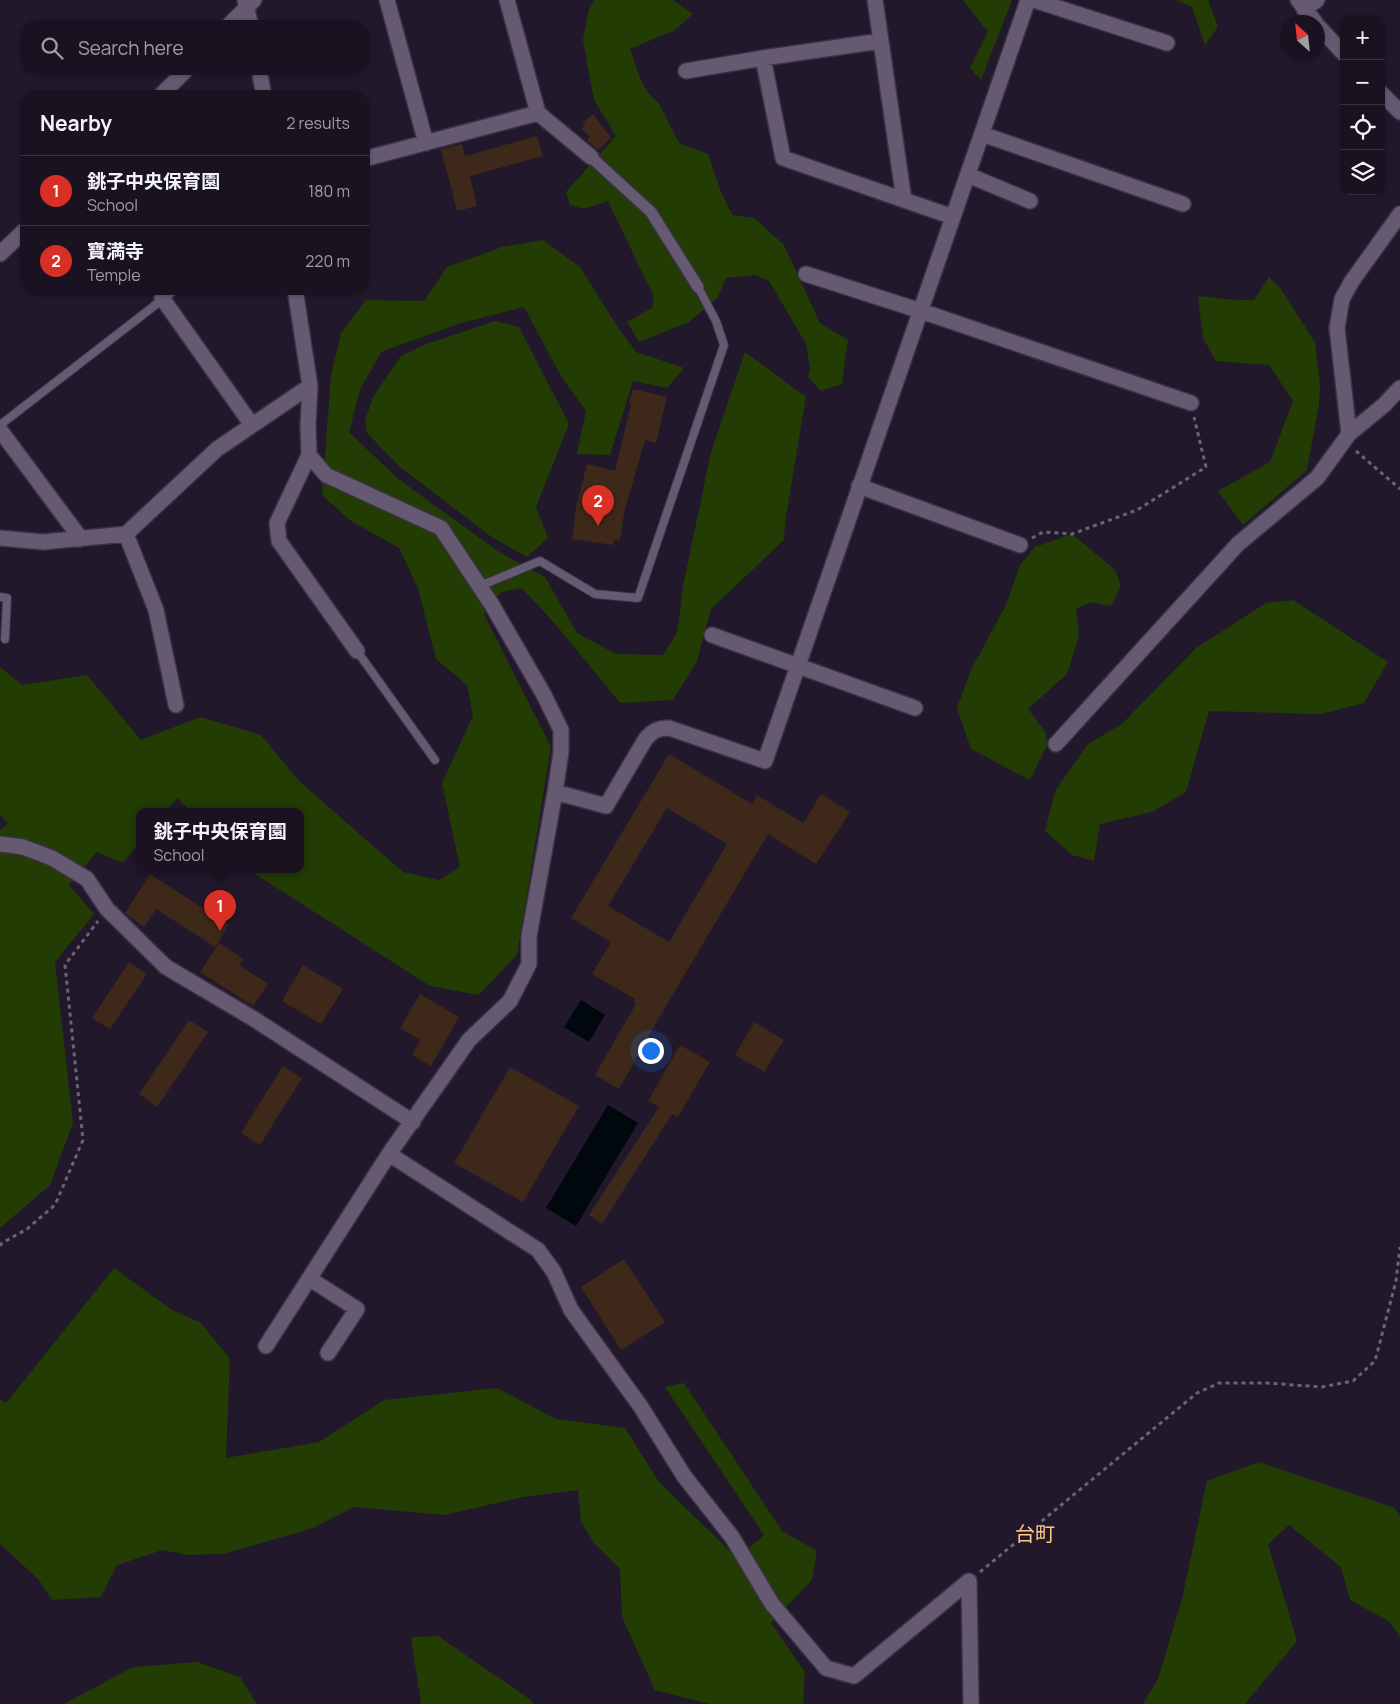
<!DOCTYPE html>
<html lang="en">
<head>
<meta charset="utf-8">
<style>
	body { margin:0; font-family:Manrope,"Noto Sans JP",sans-serif; background:#27202e; color:#f1f3f6 }
	.controls { position:absolute; right:15px; top:15px; display:grid; overflow:hidden; border-radius:10px; box-shadow:0 1px 4px #0004 }
	.controls button { width:45px; height:45px; display:grid; place-items:center; padding:0; border:0; border-bottom:1px solid #38323f; background:#1a1221; color:#f1f3f6; font:25px sans-serif }
	.compass { position:absolute; left:1280px; top:15px; width:45px; height:45px; border-radius:50%; background:#1a1221; box-shadow:0 1px 4px #0004; rotate:333deg }
	.you { position:absolute; left:650px; top:1050px; width:18px; height:18px; margin:-12px; border:4px solid #fff; border-radius:50%; background:#1a73e8; box-shadow:0 0 0 8px #1a73e833 }
	.badge { display:grid; place-items:center; width:32px; height:32px; border-radius:50%; background:#d93025; color:#fff; font-size:16px; font-weight:700 }
	.pin { position:absolute; translate:-50% -41px; filter:drop-shadow(0 1px 2px #0008) }
	.pin::after { content:''; position:absolute; top:26px; width:18px; height:15px; background:inherit; clip-path:polygon(0 0,100% 0,50% 100%) }
	.popup { position:absolute; left:136px; top:808px; width:168px; height:65px; box-sizing:border-box; display:grid; place-content:center; border-radius:10px; background:#1a1221; filter:drop-shadow(0 1px 4px #0005); font-size:16px; white-space:nowrap; color:#9f9ea5 }
	.popup b { font-size:19px; color:#f1f3f6 }
	.popup::after { content:''; position:absolute; left:50%; top:100%; margin-left:-10px; border:10px solid transparent; border-top-color:#1a1221 }
	.list { margin:0; padding:0; list-style:none }
	h2 { display:flex; justify-content:space-between; align-items:center; height:65px; margin:0; padding:0 20px; font-size:21px }
	h2 small { font-size:16px; font-weight:400; color:#9f9ea5 }
	.list li { display:grid; grid-template-columns:32px 1fr auto; gap:15px; align-items:center; box-sizing:border-box; height:70px; padding:0 20px; border-top:1px solid #38323f }
	.list b { display:block; font-size:19px; white-space:nowrap }
	.list p { margin:0; font-size:16px; white-space:nowrap; color:#9f9ea5 }
	.list em { font-size:16px; font-style:normal; color:#9f9ea5 }
	.icon { flex:none; width:28px; height:28px; fill:none; stroke:currentColor; stroke-width:2; stroke-linecap:round; stroke-linejoin:round }
	.map { position:relative; flex:none; width:1400px; height:1704px; overflow:hidden }
	.search { position:absolute; background:#1a1221; box-shadow:0 1px 4px #0004; left:20px; top:20px; width:350px; height:55px; display:flex; align-items:center; gap:12px; box-sizing:border-box; padding:0 18px; border-radius:20px; color:#9f9ea5; font-size:19px }
	.panel { position:absolute; background:#1a1221; box-shadow:0 1px 4px #0004; left:20px; top:90px; width:350px; height:205px; border-radius:20px }
	.map>svg:first-child { display:block }
</style>
</head>
<body>
<div class="map">
<svg width="1400" height="1704" viewBox="0 0 1400 1704">
	<rect width="100%" height="100%" fill="#22182c"/>
	<!-- green -->
	<path fill="#223c04" d="M595 0H673L693 14 675 30 630 49 639 75 646 90 660 105 679 143 708 154 721 192 732 215 754 218 784 245 820 323 848 340 842 384 821 391 808 377 810 368 806 344 769 281 756 275 726 278 718 297 689 322 639 342 627 322 652 308 654 297 608 201 584 209 570 205 566 192 616 136 594 100 583 40 589 9Z
		M963 0H1012L981 80 970 68 988 32Z
		M1176 0H1208L1218 27 1205 45 1192 7Z
		M543 240 580 267 615 323 636 352 684 368 667 388 633 381 610 455 577 454 586 411 562 378 524 307 458 324 381 352 360 390 349 432 397 478 499 552 545 577 577 633 616 654 663 655 677 633 684 581 711 452 745 352 806 397 785 523 784 540 711 609 697 661 673 700 620 703 557 626 522 588 501 592 484 614 551 747 517 955 479 995 430 986 249 870H300V812H192L177 798 165 812H140V842L123 863 97 852 69 885 94 914 55 962 73 1123 50 1185 0 1228V830L8 824 0 815V667L22 685 87 675 141 740 200 717 261 735 299 781 403 872 439 880 460 867 442 783 473 716 467 685 436 659 418 588 399 548 351 521 322 495 331 375 341 333 366 300 424 301 447 267 502 247Z
		M1269 277 1280 288 1315 342 1320 384 1319 405 1307 470 1243 525 1218 491 1270 462 1293 401 1269 365 1216 361 1203 338 1198 296 1235 300H1254Z
		M495 321 519 327 569 424 536 507 548 538 527 557 493 538 400 467 367 433 365 421 373 397 401 356 424 345Z
		M1072 534 1115 570 1121 586 1111 606 1091 602 1076 609 1079 636 1067 674 1028 709 1046 733 1047 745 1030 780 971 749 957 708 971 670 1006 605 1020 565 1035 547Z
		M1293 600 1388 662 1364 703 1321 714 1209 711 1186 792 1152 812 1100 824 1094 861 1072 855 1045 831 1055 791 1088 744 1122 724 1196 648 1266 603Z
		M114 1268 172 1310 201 1323 230 1359 226 1458 319 1442 384 1400 497 1388 556 1419 625 1428 659 1482 737 1558 764 1535 665 1387 684 1383 782 1531 817 1551 812 1580 771 1623 805 1672 803 1704H709L655 1690 622 1617 620 1569 595 1544 581 1522 578 1490 523 1497 444 1515 354 1507 313 1528 223 1554 189 1555 162 1550 117 1565 101 1597 52 1600 39 1580 0 1544V1399L6 1403Z
		M1259 1462 1395 1508 1400 1516V1637L1390 1622 1350 1600 1341 1567 1289 1525 1268 1544 1297 1641 1245 1704H1143L1158 1679 1182 1599 1207 1481Z
		M438 1636 531 1700 533 1704H421L411 1637Z
		M197 1662 240 1677 257 1704H64L133 1667Z"/>
	<!-- water -->
	<path fill="#00070d" d="M581 1000 605 1015 589 1042 564 1027Z
		M608 1105 638 1123 576 1226 546 1208Z"/>
	<!-- building -->
	<path fill="#3d281a" fill-rule="evenodd" d="M593 114 611 138 598 150 587 140 590 137 581 129 585 125 583 123Z
		M537 136 543 156 470 176 477 206 457 211 441 149 462 144 465 156Z
		M633 389 667 397 656 443 645 440 624 513 620 541 614 540 613 545 572 539 576 507 587 464 615 471 631 404 629 403Z
		M669 754 752 804 757 795 803 823 821 794 850 812 816 864 768 834 656 1023 619 1089 595 1075 636 1004 633 1002 635 999 592 974 611 942 571 918ZM667 808 727 844 669 942 608 906Z
		M150 874 229 925 215 947 156 909 144 927 125 913Z
		M219 943 244 959 239 965 268 984 253 1006 200 972Z
		M129 962 147 974 110 1029 92 1018Z
		M303 965 343 989 321 1024 282 1001Z
		M420 994 459 1017 431 1066 412 1055 420 1040 400 1028Z
		M189 1020 208 1032 157 1107 139 1094Z
		M754 1022 784 1040 764 1072 735 1055Z
		M680 1045 710 1062 678 1117 672 1114 602 1224 589 1215 659 1107 648 1101Z
		M283 1066 302 1078 260 1145 241 1133Z
		M510 1067 579 1106 523 1202 454 1163Z
		M624 1259 665 1322 621 1350 581 1287Z"/>
	<g fill="none" stroke-linecap="round" stroke-linejoin="round">
		<!-- service casing -->
		<g stroke="#383241" stroke-width="10">
			<path id="service" d="M0 425 176 289
				M480 586 540 561 595 594 638 598 724 345 716 321 698 287
				M0 597 7 598 5 639
				M357 651 435 760"/>
		</g>
		<!-- pedestrian casing -->
		<g stroke="#383241" stroke-width="14">
			<path id="pedestrian" d="M591 157 651 212 698 287"/>
		</g>
		<!-- minor casing -->
		<g stroke="#383241" stroke-width="18">
			<path id="minor" d="M387 0 426 143
				M507 0 538 113 591 157
				M875 0 904 200 953 217
				M1034 0 1167 43
				M1298 0 1315 22
				M245 1 251 26
				M1304 9 1317 0
				M228 26 254 0
				M1318 26 1344 54
				M763 58 783 158 904 200
				M259 69 264 96
				M686 71 763 58 881 41
				M1381 93 1400 112
				M160 96 187 69
				M982 134 1183 204
				M364 159 538 113
				M968 175 1030 201
				M0 254 26 229
				M806 274 921 311 1191 403
				M162 298 252 425
				M0 430 81 539
				M1349 434 1337 328 1342 299 1352 281 1400 214
				M309 455 277 523 279 541 357 651
				M859 486 1020 545
				M126 534 156 610 176 705
				M0 538 43 542 126 534 217 449 310 386
				M712 635 915 708
				M1056 744 1238 544 1317 478 1349 434 1384 405 1400 388
				M555 792 606 806 645 740C652 731 658 728 669 728L765 761 1028 0
				M0 844 23 847 52 858 87 879 107 909 166 967 254 1019 413 1122
				M389 1154 538 1250 554 1272 571 1310 641 1407 684 1476 732 1537 772 1604 826 1668 854 1676 969 1581
				M310 1279 357 1309 328 1353
				M266 1346 389 1154 469 1040 510 1001 529 964V936L555 792 561 752V730L544 695 492 605 441 528 326 475 309 455 308 425 310 386 295 289
				M969 1581 971 1704"/>
		</g>
		<!-- path -->
		<path stroke="#6c6375" stroke-width="3" stroke-dasharray="4 4" stroke-linecap="butt" d="M1356 451 1400 489
			M1032 538 1043 532 1072 534 1137 510 1206 467 1194 417
			M0 1246 2 1243 27 1229 55 1205 83 1140 65 965 98 921
			M980 1572 1197 1393 1219 1383H1267L1322 1387 1353 1381 1375 1361 1396 1281 1400 1247"/>
		<!-- service -->
		<use href="#service" stroke="#655a72" stroke-width="8"/>
		<!-- pedestrian -->
		<use href="#pedestrian" stroke="#655a72" stroke-width="11"/>
		<!-- minor -->
		<use href="#minor" stroke="#655a72" stroke-width="15"/>
	</g>
	<g text-anchor="middle" stroke-width="4" stroke-linejoin="round" paint-order="stroke">
		<!-- quarter labels -->
		<g font-size="20" fill="#fbc988" stroke="#22182c">
			<text x="1035" y="1541">台町</text>
		</g>
	</g>
</svg>
<div class="controls">
<button>+</button>
<button>−</button>
<button><svg class="icon" aria-label="locate" viewBox="0 0 24 24"><circle cx="12" cy="12" r="6"/><path d="M12 2v4M12 18v4M2 12h4M18 12h4"/></svg></button>
<button><svg class="icon" aria-label="layers" viewBox="0 0 24 24"><path d="M12 4l9 5-9 5-9-5zM3 14l9 5 9-5"/></svg></button>
</div>
<svg class="compass" viewBox="-18 -18 36 36"><path d="M0-13l5 13h-10z" fill="#e53935"/><path d="M0 13l5-13h-10z" fill="#9f9ea5"/></svg>
<div class="you"></div>
<div class="pin badge" style="left:220px;top:931px">1</div>
<div class="popup"><b>銚子中央保育園</b>School</div>
<div class="pin badge" style="left:598px;top:526px">2</div>
<div class="search"><svg class="icon" aria-label="search" viewBox="0 0 24 24"><circle cx="10" cy="10" r="6"/><path d="M15 15l6 6"/></svg>Search here</div>
<section class="panel">
<h2>Nearby<small>2 results</small></h2>
<ul class="list">
<li><span class="badge">1</span><div><b>銚子中央保育園</b><p>School</p></div><em>180 m</em></li>
<li><span class="badge">2</span><div><b>寶満寺</b><p>Temple</p></div><em>220 m</em></li>
</ul>
</section>
</div>
</body>
</html>
